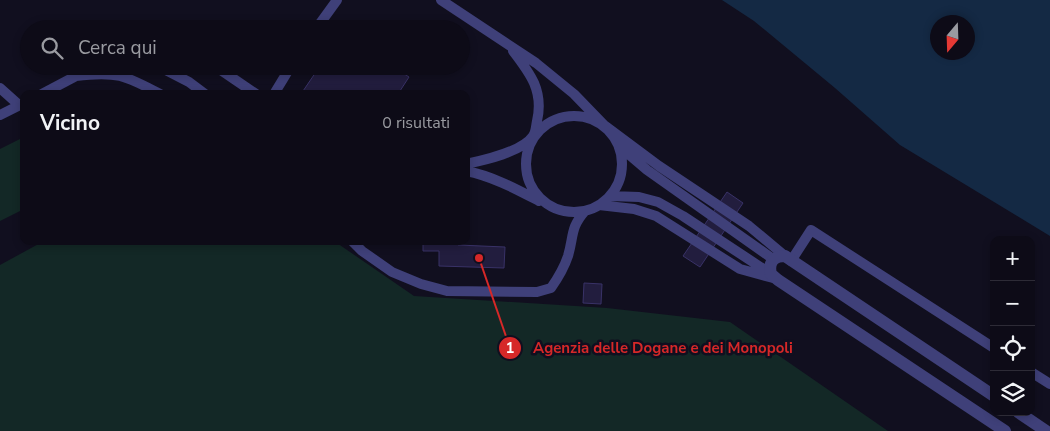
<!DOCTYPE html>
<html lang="it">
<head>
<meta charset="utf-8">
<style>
	body { margin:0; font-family:"Nunito Sans",sans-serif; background:#161420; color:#f1f3f6 }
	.controls { position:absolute; right:15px; bottom:15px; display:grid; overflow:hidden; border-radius:10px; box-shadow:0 2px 8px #0003 }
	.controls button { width:45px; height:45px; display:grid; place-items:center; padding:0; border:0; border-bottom:1px solid #2d2b36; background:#0d0b17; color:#f1f3f6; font:25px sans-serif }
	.compass { position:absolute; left:930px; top:15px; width:45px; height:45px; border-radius:50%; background:#0d0b17; box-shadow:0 2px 8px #0003; rotate:199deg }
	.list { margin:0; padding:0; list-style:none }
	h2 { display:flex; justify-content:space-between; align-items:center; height:65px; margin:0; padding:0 20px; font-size:21px }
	h2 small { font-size:16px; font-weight:400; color:#9a9ba1 }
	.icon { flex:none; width:28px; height:28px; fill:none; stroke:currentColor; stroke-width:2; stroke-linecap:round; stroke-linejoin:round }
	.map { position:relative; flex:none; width:1050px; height:431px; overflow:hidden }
	.search { position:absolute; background:#0d0b17; box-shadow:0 2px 8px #0003; left:20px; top:20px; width:450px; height:55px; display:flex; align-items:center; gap:12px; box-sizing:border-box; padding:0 18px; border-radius:28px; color:#9a9ba1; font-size:19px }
	.panel { position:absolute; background:#0d0b17; box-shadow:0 2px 8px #0003; left:20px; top:90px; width:450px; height:155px; border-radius:10px }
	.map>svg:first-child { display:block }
</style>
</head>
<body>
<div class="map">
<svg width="1050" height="431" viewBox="0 0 1050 431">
	<rect width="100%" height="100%" fill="#110f1f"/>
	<!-- green -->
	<path fill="#132826" d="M24 137V209L0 221V149Z
		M44 241H334L414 296 607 308 730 322 888 431H0V265Z"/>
	<!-- water -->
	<path fill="#142944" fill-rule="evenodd" d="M722 0H1050V236L900 145 835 88 754 21ZM938 22H968V52H938Z"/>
	<!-- building -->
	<path fill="#221d3e" stroke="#393267" d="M320 66H392L409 77 398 94H301Z
		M727 192 743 203 700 267 683 256Z
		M423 241H458V245L505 247 504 268 439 266V251H423Z
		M584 283 602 284 601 304 583 303Z"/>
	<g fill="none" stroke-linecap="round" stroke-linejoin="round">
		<!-- service -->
		<path stroke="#3f4079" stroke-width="10" d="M441 0 536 63 574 94 604 125 659 166 749 226 785 256
			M316 29 337 0
			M158 66 189 82 205 94
			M215 66 256 94
			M76 76C116 71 125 75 160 94
			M0 88 19 105
			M42 94 76 76 92 66
			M274 94 291 66
			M0 115 24 103
			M526 164a48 48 0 1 1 96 0a48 48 0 1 1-96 0Z
			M620 147 647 170 773 259
			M466 164C485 160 522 152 533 136 536 132 536 125 537 121 544 91 530 73 513 51
			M466 171C492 176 516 189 539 201
			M610 196 639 197 658 202 683 216 771 274
			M599 205 634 209 656 216 740 269 777 279
			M352 241 362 251 392 272 421 284 447 291 537 292 551 288C558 278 564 268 568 256 574 236 570 228 585 211
			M791 261 811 230 994 348
			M1031 372 1050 384"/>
		<!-- minor -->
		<path stroke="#3f4079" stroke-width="12" d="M994 396 785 256C774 256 768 262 771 274L778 280 1005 431
			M1018 412 1046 431"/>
	</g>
	<!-- callouts -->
	<path fill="none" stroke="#d62828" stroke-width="2" d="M479 258L510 348"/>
	<g fill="#d62828" stroke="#110f1f" stroke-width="2">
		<circle cx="479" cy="258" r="5"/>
		<circle cx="510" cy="348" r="12"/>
	</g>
	<g font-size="15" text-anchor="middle" font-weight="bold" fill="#fff">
		<text x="510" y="353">1</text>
	</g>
	<g font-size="15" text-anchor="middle" font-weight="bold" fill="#d62828" stroke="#110f1f" stroke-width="5" stroke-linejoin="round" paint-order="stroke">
		<text x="663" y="353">Agenzia delle Dogane e dei Monopoli</text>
	</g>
</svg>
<div class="controls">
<button>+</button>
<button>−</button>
<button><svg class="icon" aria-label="locate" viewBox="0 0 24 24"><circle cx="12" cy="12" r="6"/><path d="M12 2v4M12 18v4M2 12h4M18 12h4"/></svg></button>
<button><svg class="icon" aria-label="layers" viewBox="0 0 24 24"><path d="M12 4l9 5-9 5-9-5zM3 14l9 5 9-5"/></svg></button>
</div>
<svg class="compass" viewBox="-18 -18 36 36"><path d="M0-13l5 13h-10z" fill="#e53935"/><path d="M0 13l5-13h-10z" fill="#9a9ba1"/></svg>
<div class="search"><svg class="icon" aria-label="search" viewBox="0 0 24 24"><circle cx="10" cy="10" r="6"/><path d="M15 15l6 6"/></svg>Cerca qui</div>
<section class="panel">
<h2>Vicino<small>0 risultati</small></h2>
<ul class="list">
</ul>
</section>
</div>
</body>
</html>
